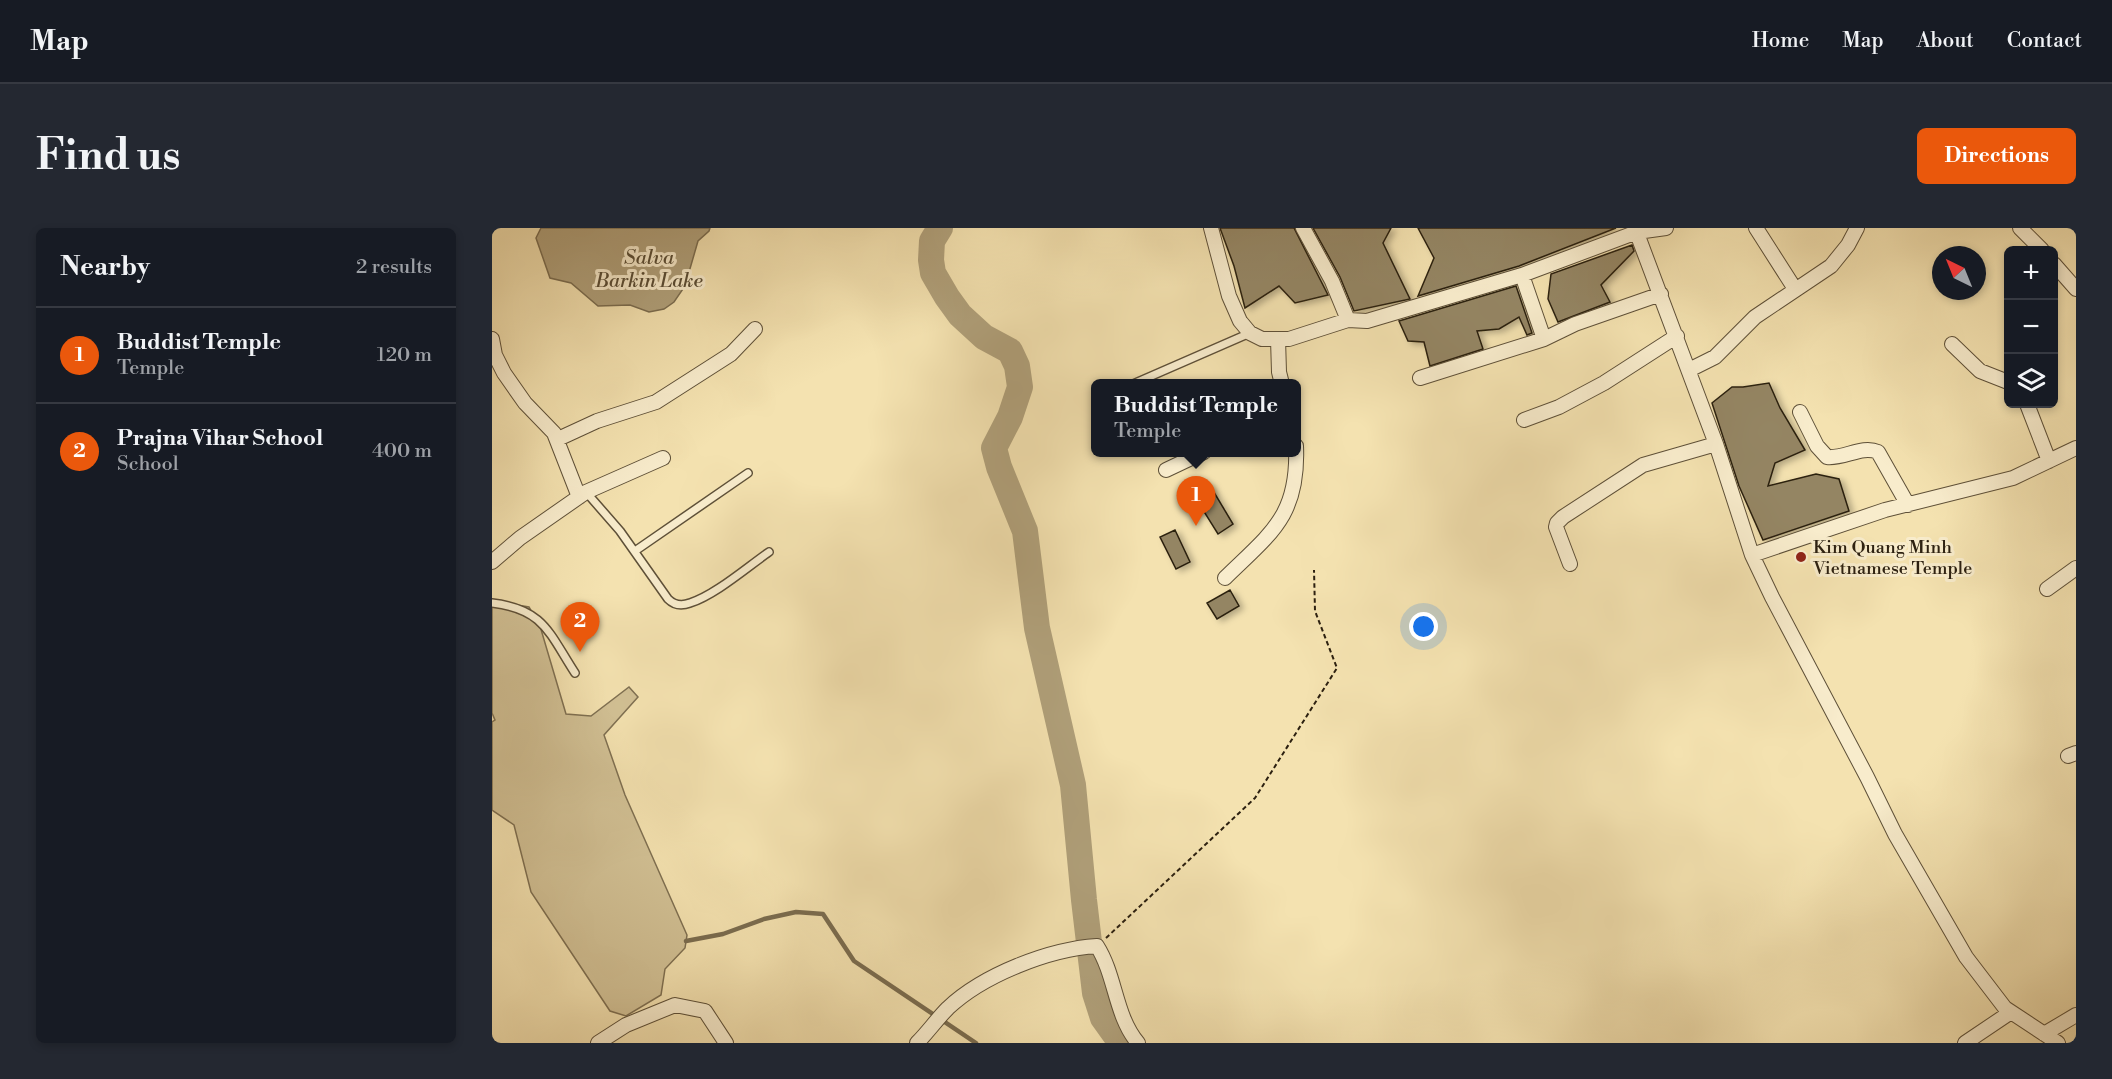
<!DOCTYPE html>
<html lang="en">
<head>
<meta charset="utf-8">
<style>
	body { margin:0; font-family:"Libre Bodoni",serif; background:#242831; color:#f1f3f6 }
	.controls { position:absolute; right:18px; top:18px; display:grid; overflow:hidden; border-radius:9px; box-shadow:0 3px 9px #0003 }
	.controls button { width:54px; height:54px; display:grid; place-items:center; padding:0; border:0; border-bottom:2px solid #363941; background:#171b24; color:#f1f3f6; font:30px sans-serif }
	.compass { position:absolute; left:1440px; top:18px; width:54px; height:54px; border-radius:50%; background:#171b24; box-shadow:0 3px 9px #0003; rotate:317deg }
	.you { position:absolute; left:932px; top:399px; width:21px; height:21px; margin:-15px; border:4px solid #fff; border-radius:50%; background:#1a73e8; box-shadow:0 0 0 9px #1a73e833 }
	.badge { display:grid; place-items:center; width:39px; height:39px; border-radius:50%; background:#ea580c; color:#fff; font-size:20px; font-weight:700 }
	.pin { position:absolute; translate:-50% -50px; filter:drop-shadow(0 2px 3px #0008) }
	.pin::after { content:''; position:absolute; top:32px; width:21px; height:18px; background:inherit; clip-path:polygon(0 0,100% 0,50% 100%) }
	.popup { position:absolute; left:599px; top:151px; width:210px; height:78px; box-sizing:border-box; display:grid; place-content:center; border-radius:9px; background:#171b24; filter:drop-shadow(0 2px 4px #0005); font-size:20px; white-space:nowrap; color:#9ea1a6 }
	.popup b { font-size:22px; color:#f1f3f6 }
	.popup::after { content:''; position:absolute; left:50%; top:100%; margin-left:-12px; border:12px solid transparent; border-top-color:#171b24 }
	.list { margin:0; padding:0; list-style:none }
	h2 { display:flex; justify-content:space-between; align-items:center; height:78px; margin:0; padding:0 24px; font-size:26px }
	h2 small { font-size:20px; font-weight:400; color:#9ea1a6 }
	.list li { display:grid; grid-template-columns:39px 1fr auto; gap:18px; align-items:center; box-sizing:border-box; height:96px; padding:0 24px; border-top:2px solid #363941 }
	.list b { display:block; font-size:22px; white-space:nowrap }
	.list p { margin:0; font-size:20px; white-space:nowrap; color:#9ea1a6 }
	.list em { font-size:20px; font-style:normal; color:#9ea1a6 }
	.icon { flex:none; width:33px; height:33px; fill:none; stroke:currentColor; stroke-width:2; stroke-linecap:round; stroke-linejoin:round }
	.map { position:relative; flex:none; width:1584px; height:815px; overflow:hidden; border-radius:9px }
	header { display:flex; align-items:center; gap:36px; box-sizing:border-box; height:84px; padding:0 30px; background:#171b24; border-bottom:2px solid #363941 }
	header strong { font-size:28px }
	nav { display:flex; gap:33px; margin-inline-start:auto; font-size:21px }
	.intro { display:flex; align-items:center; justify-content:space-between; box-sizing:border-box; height:144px; padding:0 36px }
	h1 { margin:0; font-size:42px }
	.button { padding:15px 27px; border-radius:9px; background:#ea580c; color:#fff; font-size:21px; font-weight:700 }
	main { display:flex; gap:36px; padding:0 36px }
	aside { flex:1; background:#171b24; border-radius:9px; box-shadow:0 3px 9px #0003 }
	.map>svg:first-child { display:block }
</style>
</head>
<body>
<header>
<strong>Map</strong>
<nav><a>Home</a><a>Map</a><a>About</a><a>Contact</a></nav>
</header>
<div class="intro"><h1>Find us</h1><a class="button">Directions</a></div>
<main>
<aside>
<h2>Nearby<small>2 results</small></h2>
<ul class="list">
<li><span class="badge">1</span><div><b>Buddist Temple</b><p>Temple</p></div><em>120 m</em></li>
<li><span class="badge">2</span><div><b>Prajna Vihar School</b><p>School</p></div><em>400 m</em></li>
</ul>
</aside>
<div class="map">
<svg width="1584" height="815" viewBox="0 0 1584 815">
	<defs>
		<filter id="shadow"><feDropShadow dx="4.5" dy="2.5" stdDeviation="3" flood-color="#0004"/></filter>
	</defs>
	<rect width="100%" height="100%" fill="#f4e2b0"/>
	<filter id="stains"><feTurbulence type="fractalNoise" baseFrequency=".00333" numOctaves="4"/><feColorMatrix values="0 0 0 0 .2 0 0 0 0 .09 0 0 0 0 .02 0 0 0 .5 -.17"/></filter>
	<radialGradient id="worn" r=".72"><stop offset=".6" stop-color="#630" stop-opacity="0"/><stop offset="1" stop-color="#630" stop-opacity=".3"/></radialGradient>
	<!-- green -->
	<path fill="#d2c195" stroke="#7f7052" stroke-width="1.5" d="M0 375H13L37 379 48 398 74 486 99 488 137 459 146 469 112 507 133 567 195 707 193 720 173 741 169 767 134 788 118 783 39 664 22 597 0 582V494L3 492 0 485Z"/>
	<!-- water -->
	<path fill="#b0a07a" stroke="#7b6d50" stroke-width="1.5" d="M49 0H218L217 3 206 13 193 58 182 74 172 81 157 84 138 77 106 78 79 55 58 50 44 10Z"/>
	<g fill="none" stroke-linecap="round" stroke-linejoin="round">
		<!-- stream -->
		<path stroke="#7b6d50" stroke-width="4.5" d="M194 713 231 706 272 691 304 684 331 686 362 733 484 815"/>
		<!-- river -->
		<path stroke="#b0a07a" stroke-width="26" d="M448 0 440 13 439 32 441 45 455 69 468 87 492 109 518 123 525 138 528 159 518 189 502 220 507 239 533 303 545 400 581 557 592 672 603 765 611 790 629 815"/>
	</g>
	<!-- building -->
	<path fill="#948563" stroke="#2c2010" stroke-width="1.5" filter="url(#shadow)" d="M728 0H802L836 67 803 75 787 58 753 80 742 38Z
		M821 0H899L891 15 918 71 862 83 848 49Z
		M926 0H1124L1027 38 926 68 942 30Z
		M1140 17 1142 23 1109 57 1118 74 1066 94 1056 71 1059 46Z
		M1024 58 1040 105 1035 107 1027 89 1007 101 985 103 991 121 938 138 932 114 916 113 907 93Z
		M1277 155 1288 180 1313 222 1283 235 1276 258 1324 246 1347 251 1357 283 1271 312 1247 258 1220 175 1240 159H1251Z
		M717 256 741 296 726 306 701 266Z
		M683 302 698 334 684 341 668 309Z
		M738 362 747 378 725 391 715 375Z"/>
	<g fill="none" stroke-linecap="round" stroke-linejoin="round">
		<!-- lane casing -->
		<g stroke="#5e5038" stroke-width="10">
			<path id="lane" d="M641 156 758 105
				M94 264 128 303 176 371C182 377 190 378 198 375 223 367 254 340 277 324
				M143 323 256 245
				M0 375C52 381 57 405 83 445"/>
		</g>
		<!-- street casing -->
		<g stroke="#5e5038" stroke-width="16">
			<path id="street" d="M719 0 737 68 748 93 758 105 770 111H797L856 92 875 93 1030 47 1145 4 1174 0
				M811 0 840 53 856 92
				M1143 0 1224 216 1260 327 1393 282 1521 250 1584 220
				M1264 0 1303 61
				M1528 0 1550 22
				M1562 36 1584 61
				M1030 47 1052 111
				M0 111 3 127 12 145 33 175 62 205 87 269
				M786 111 787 144 790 156
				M1460 116 1488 143 1516 154
				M1197 142 1223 129 1263 89 1339 38 1356 17 1365 0
				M928 150 1052 111 1083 96 1169 66
				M1535 176 1557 233
				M1308 184 1325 218 1335 229C1352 231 1370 217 1386 224L1416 277
				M1032 192 1067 179 1112 155 1185 108
				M66 211 105 193 164 174 239 126 263 101
				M674 242 712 224
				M1260 327 1280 369 1375 549 1403 606 1474 729 1513 780 1566 815
				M0 334 28 310 94 264 171 230
				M1078 336 1064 299 1065 295 1071 289 1151 237 1224 216
				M733 350C779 305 807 288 804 218
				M1555 361 1584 340
				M1576 528 1584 525
				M1552 806 1584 787
				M106 815 134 797 183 777 213 783 234 815
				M425 815C436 804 445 791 456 780 491 747 557 721 605 718 624 748 623 788 646 815
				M1473 815 1519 784"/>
		</g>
		<!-- path -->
		<path stroke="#2c2010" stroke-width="2" stroke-dasharray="4.5 3" stroke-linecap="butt" d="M614 710 763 570 845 440 823 383 822 342"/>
		<!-- lane -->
		<use href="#lane" stroke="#f8eccc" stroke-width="7"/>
		<!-- street -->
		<use href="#street" stroke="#f8eccc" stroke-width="14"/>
	</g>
	<!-- markers -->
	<circle fill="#8f2418" stroke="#f8eccc" stroke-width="2" cx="1309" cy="329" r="6"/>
	<g text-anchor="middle" stroke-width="6" stroke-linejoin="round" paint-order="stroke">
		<!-- poi labels -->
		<g font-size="18" fill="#2c2010" stroke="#f8eccc" text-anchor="start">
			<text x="1321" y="325">Kim Quang Minh<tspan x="1321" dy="21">Vietnamese Temple</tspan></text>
		</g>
		<!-- water labels -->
		<g font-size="20" font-style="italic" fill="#5a4d35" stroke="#f8eccc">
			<text x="157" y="36">Salva<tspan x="157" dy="23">Barkin Lake</tspan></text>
		</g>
	</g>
	<rect width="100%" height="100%" filter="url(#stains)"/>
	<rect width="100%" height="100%" fill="url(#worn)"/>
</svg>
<div class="controls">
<button>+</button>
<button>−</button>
<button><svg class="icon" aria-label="layers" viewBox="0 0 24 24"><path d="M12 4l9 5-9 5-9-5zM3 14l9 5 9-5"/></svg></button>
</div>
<svg class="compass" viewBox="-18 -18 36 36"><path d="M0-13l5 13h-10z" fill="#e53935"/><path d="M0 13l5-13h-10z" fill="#9ea1a6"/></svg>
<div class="you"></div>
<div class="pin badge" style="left:704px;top:298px">1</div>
<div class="popup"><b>Buddist Temple</b>Temple</div>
<div class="pin badge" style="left:88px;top:424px">2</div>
</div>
</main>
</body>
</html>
